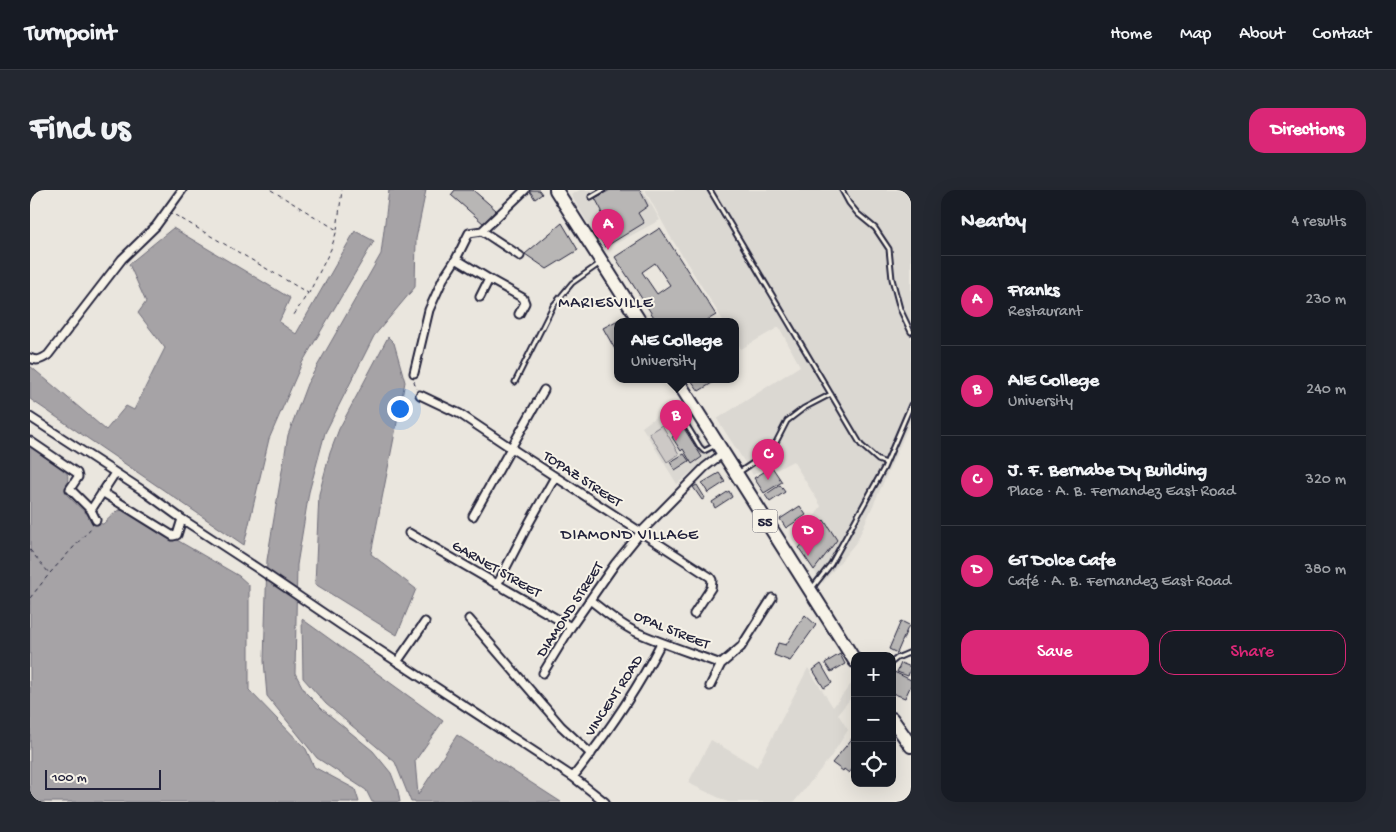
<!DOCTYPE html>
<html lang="en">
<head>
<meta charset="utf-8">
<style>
	body { margin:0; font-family:"Gochi Hand",sans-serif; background:#242831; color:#f1f3f6 }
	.controls { position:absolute; right:15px; bottom:15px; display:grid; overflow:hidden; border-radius:10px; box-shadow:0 5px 20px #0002 }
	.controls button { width:45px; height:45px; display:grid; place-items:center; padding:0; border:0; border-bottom:1px solid #363941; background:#171b24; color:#f1f3f6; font:25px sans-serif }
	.scale { position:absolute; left:15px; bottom:12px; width:116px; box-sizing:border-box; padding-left:5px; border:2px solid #22223b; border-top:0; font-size:14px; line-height:18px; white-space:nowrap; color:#22223b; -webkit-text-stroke:4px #f7f3e8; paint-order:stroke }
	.you { position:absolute; left:369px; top:218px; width:18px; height:18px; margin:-12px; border:4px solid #fff; border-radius:50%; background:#1a73e8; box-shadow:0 0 0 8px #1a73e833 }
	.badge { display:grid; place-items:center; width:32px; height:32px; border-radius:50%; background:#db2777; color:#fff; font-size:16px; font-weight:700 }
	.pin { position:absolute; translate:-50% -41px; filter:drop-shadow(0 1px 2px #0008) }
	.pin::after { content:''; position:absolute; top:26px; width:18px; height:15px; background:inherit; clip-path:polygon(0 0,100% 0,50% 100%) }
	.popup { position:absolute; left:584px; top:128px; width:125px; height:65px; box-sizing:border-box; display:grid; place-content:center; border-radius:10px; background:#171b24; filter:drop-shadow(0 1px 4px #0005); font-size:16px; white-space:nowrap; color:#9ea1a6 }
	.popup b { font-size:19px; color:#f1f3f6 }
	.popup::after { content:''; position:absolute; left:50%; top:100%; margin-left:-10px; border:10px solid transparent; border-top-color:#171b24 }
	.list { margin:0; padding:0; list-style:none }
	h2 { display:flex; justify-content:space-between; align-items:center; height:65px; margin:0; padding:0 20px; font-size:21px }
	h2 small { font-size:16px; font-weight:400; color:#9ea1a6 }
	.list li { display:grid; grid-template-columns:32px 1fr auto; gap:15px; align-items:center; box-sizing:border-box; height:90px; padding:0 20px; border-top:1px solid #363941 }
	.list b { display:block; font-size:19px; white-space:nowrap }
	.list p { margin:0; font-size:16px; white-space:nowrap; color:#9ea1a6 }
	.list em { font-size:16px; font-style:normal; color:#9ea1a6 }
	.actions { display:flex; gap:10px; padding:15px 20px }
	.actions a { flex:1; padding:11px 0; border:1px solid #db2777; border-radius:15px; text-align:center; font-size:18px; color:#db2777 }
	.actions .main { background:#db2777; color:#fff }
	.icon { flex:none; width:28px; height:28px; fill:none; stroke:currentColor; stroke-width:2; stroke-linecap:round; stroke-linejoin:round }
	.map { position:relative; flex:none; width:881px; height:612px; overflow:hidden; border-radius:15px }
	header { display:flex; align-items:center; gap:30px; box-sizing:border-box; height:70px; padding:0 25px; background:#171b24; border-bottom:1px solid #363941 }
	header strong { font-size:24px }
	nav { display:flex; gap:28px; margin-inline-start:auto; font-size:18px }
	.intro { display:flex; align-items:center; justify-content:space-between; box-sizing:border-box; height:120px; padding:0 30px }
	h1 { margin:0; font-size:35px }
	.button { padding:12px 22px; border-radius:15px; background:#db2777; color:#fff; font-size:18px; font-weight:700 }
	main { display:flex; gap:30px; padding:0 30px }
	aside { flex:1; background:#171b24; border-radius:15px; box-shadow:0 5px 20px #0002 }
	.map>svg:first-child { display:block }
</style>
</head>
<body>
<header>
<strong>Turnpoint</strong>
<nav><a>Home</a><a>Map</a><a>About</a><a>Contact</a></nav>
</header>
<div class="intro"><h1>Find us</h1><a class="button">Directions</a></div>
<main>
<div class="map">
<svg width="881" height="612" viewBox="0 0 881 612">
	<rect width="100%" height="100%" fill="#eae6de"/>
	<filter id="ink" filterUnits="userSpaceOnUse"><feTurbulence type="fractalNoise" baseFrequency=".02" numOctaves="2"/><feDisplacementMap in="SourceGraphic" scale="10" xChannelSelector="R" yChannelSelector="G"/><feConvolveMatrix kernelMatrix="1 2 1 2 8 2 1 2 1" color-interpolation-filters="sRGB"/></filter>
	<g filter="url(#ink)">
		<!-- built -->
		<path fill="#dbd8d2" d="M550 0H613L630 30 574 60 541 5Z
			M615 0H881V231L827 351 793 393 766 357 791 316 763 271 746 280 742 274 723 285 687 229 770 176 749 137 711 159 705 149V132H694L640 46Z
			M648 210 681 265 647 294 612 237Z
			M778 478 803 517 825 489V503L808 524 818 540 800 568 764 612H698L658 593 681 550 727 577Z"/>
		<!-- green -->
		<path fill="#cdc9c6" stroke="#787680" d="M632 235 649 264 637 272 619 243Z"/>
		<!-- water -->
		<path fill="#a6a3a6" stroke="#716f7b" d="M359 0H396L386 49 385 97 344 146 295 243 279 302 267 375 265 483 275 502 292 519 343 561 361 583 368 601 370 612H342L336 600 287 568 237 506 234 471 237 370 258 245 277 194 351 64Z
			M143 38 260 108 249 132 266 144 325 41 344 51 272 173 239 249 214 355 0 209V176L76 240 96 216 104 220 135 158 108 123 116 112 99 74Z
			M358 147 364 153 375 192 341 364 386 399 367 445 285 394 289 304 300 263 309 239Z
			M0 256 37 283C40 290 34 297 37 305L66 333 73 334 87 321 95 320 209 386 219 395V500L276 559 284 577 325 599 329 612H0Z
			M272 429 413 531 385 571 388 605 427 545 531 612H381L365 572 296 514 273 488Z"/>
		<!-- building -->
		<path fill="#b8b6b5" stroke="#22223b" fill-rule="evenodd" d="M425 0H443L466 20 454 34 421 5Z
			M499 0H509L512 4 505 9Z
			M580 0H610L618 16 608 23 614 33 575 57 566 41 572 21 565 8Z
			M532 33 548 60 517 79 495 64Z
			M630 38 686 125 674 132H627L585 67ZM625 73 640 95 627 104 612 82Z
			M588 130 590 132H587L586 161 573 138Z
			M661 190H687L669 201Z
			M650 232 672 267 662 274 653 259 651 261 642 247 644 246 639 239Z
			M654 264 659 271 645 280 640 272Z
			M742 277 752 292 734 303 724 288Z
			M689 283 695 292 678 303 672 293Z
			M667 295 675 308 672 310 663 297Z
			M750 295 755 302 740 312 735 305Z
			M699 301 702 307 685 318 682 312Z
			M770 316 776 325 756 338 750 329Z
			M794 330 807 350 784 380 769 358Z
			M775 425 786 435 760 471 744 465 748 453 756 455Z
			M871 431 879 435 867 463 859 459Z
			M810 464 815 474 801 482 795 473Z
			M871 473 881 477 878 486 867 482Z
			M791 474 802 493 794 498 783 480Z
			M862 481 881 490V495L875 508 862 503Z
			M825 545V566L822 570 825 573V576L819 583 814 579 813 581 802 573Z"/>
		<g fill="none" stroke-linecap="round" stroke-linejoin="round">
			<!-- lane casing -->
			<g stroke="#22223b" stroke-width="7">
				<path id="lane" d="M680 0 831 255 848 270 856 273
					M812 0 819 13 828 24 845 38 859 59 862 89 870 119 881 142
					M561 7 573 0
					M485 192 523 116 542 93 569 74
					M656 234 670 257 674 261 684 256
					M708 283 742 260 757 231 774 218 801 204
					M783 397 801 374 854 278 881 215
					M862 472 867 468 881 462"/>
			</g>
			<!-- street casing -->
			<g stroke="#22223b" stroke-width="11">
				<path id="street" d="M452 41 490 66
					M426 69 459 89 450 107
					M459 89 493 108 495 113 489 124
					M0 168C7 172 12 169 18 165L92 69 126 36 152 0
					M384 183 399 120 413 89 426 69 439 43 452 41 495 0
					M514 200 481 258 680 387 682 390 681 398 664 424
					M390 205 430 224 481 258 443 326
					M0 227 112 300 152 329 227 378 311 435 543 587 575 612
					M0 251 47 283 48 287 40 299 61 320 85 283
					M72 302 143 346 147 345 152 329
					M61 320 66 330
					M379 343 541 437
					M467 395 499 333 525 287
					M560 410C574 421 588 433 604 441 632 454 662 463 691 474
					M439 429 531 536 561 564
					M367 472 395 432
					M513 483 541 437 585 374 611 342 675 277 692 264
					M680 496 691 474 711 457 742 408
					M543 587C576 545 607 500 631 453"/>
			</g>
			<!-- highway casing -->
			<g stroke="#22223b" stroke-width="16">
				<path id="highway" d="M526 0 610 132
					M647 190 825 471
					M862 529 881 556"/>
			</g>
			<!-- path -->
			<path stroke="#22223b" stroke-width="1" stroke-dasharray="4 4" stroke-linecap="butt" d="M241 0 307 40 301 59 279 103
				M145 25 278 103 262 128
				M307 40 312 0
				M384 191 386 199
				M0 360 19 383
				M0 408 20 383 62 337"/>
			<!-- lane -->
			<use href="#lane" stroke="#f7f3e8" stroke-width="3"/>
			<!-- street -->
			<use href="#street" stroke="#f7f3e8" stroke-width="7"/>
			<!-- highway -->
			<use href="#highway" stroke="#f7f3e8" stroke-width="12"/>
		</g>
	</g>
	<g text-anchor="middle" stroke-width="4" stroke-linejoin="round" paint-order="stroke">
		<!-- shield labels -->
		<rect fill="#f7f3e8" stroke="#62616f" stroke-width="1" x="722.5" y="319.5" width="25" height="23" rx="4"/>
		<g font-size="14" font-weight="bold" fill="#22223b">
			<text x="735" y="336">55</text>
		</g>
		<!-- street labels -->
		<g font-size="15" fill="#22223b" stroke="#f7f3e8">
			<text transform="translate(553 288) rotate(33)" y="5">TOPAZ STREET</text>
			<text transform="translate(467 378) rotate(30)" y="5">GARNET STREET</text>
			<text transform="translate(539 419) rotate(-57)" y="5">DIAMOND STREET</text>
			<text transform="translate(642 439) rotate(22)" y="5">OPAL STREET</text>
			<text transform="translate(583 505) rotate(-57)" y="5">VINCENT ROAD</text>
		</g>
		<!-- neighbourhood labels -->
		<g font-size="16" letter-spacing="1" fill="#22223b" stroke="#f7f3e8">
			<text x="576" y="117">MARIESVILLE</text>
			<text x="600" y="349">DIAMOND VILLAGE</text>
		</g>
	</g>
</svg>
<div class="controls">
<button>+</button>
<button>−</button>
<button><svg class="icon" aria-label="locate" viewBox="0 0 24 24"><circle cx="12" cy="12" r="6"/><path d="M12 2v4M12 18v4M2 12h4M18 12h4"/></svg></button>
</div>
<div class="scale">100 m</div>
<div class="you"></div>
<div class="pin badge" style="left:578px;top:60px">A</div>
<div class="pin badge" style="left:646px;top:251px">B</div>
<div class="popup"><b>AIE College</b>University</div>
<div class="pin badge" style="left:738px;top:290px">C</div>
<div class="pin badge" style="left:778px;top:366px">D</div>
</div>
<aside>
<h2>Nearby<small>4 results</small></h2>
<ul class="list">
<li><span class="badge">A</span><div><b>Franks</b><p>Restaurant</p></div><em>230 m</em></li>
<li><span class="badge">B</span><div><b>AIE College</b><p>University</p></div><em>240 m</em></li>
<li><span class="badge">C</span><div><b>J. F. Bernabe Dy Building</b><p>Place · A. B. Fernandez East Road</p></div><em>320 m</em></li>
<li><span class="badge">D</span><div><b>GT Dolce Cafe</b><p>Café · A. B. Fernandez East Road</p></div><em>380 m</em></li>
</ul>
<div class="actions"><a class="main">Save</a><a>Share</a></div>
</aside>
</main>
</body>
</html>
